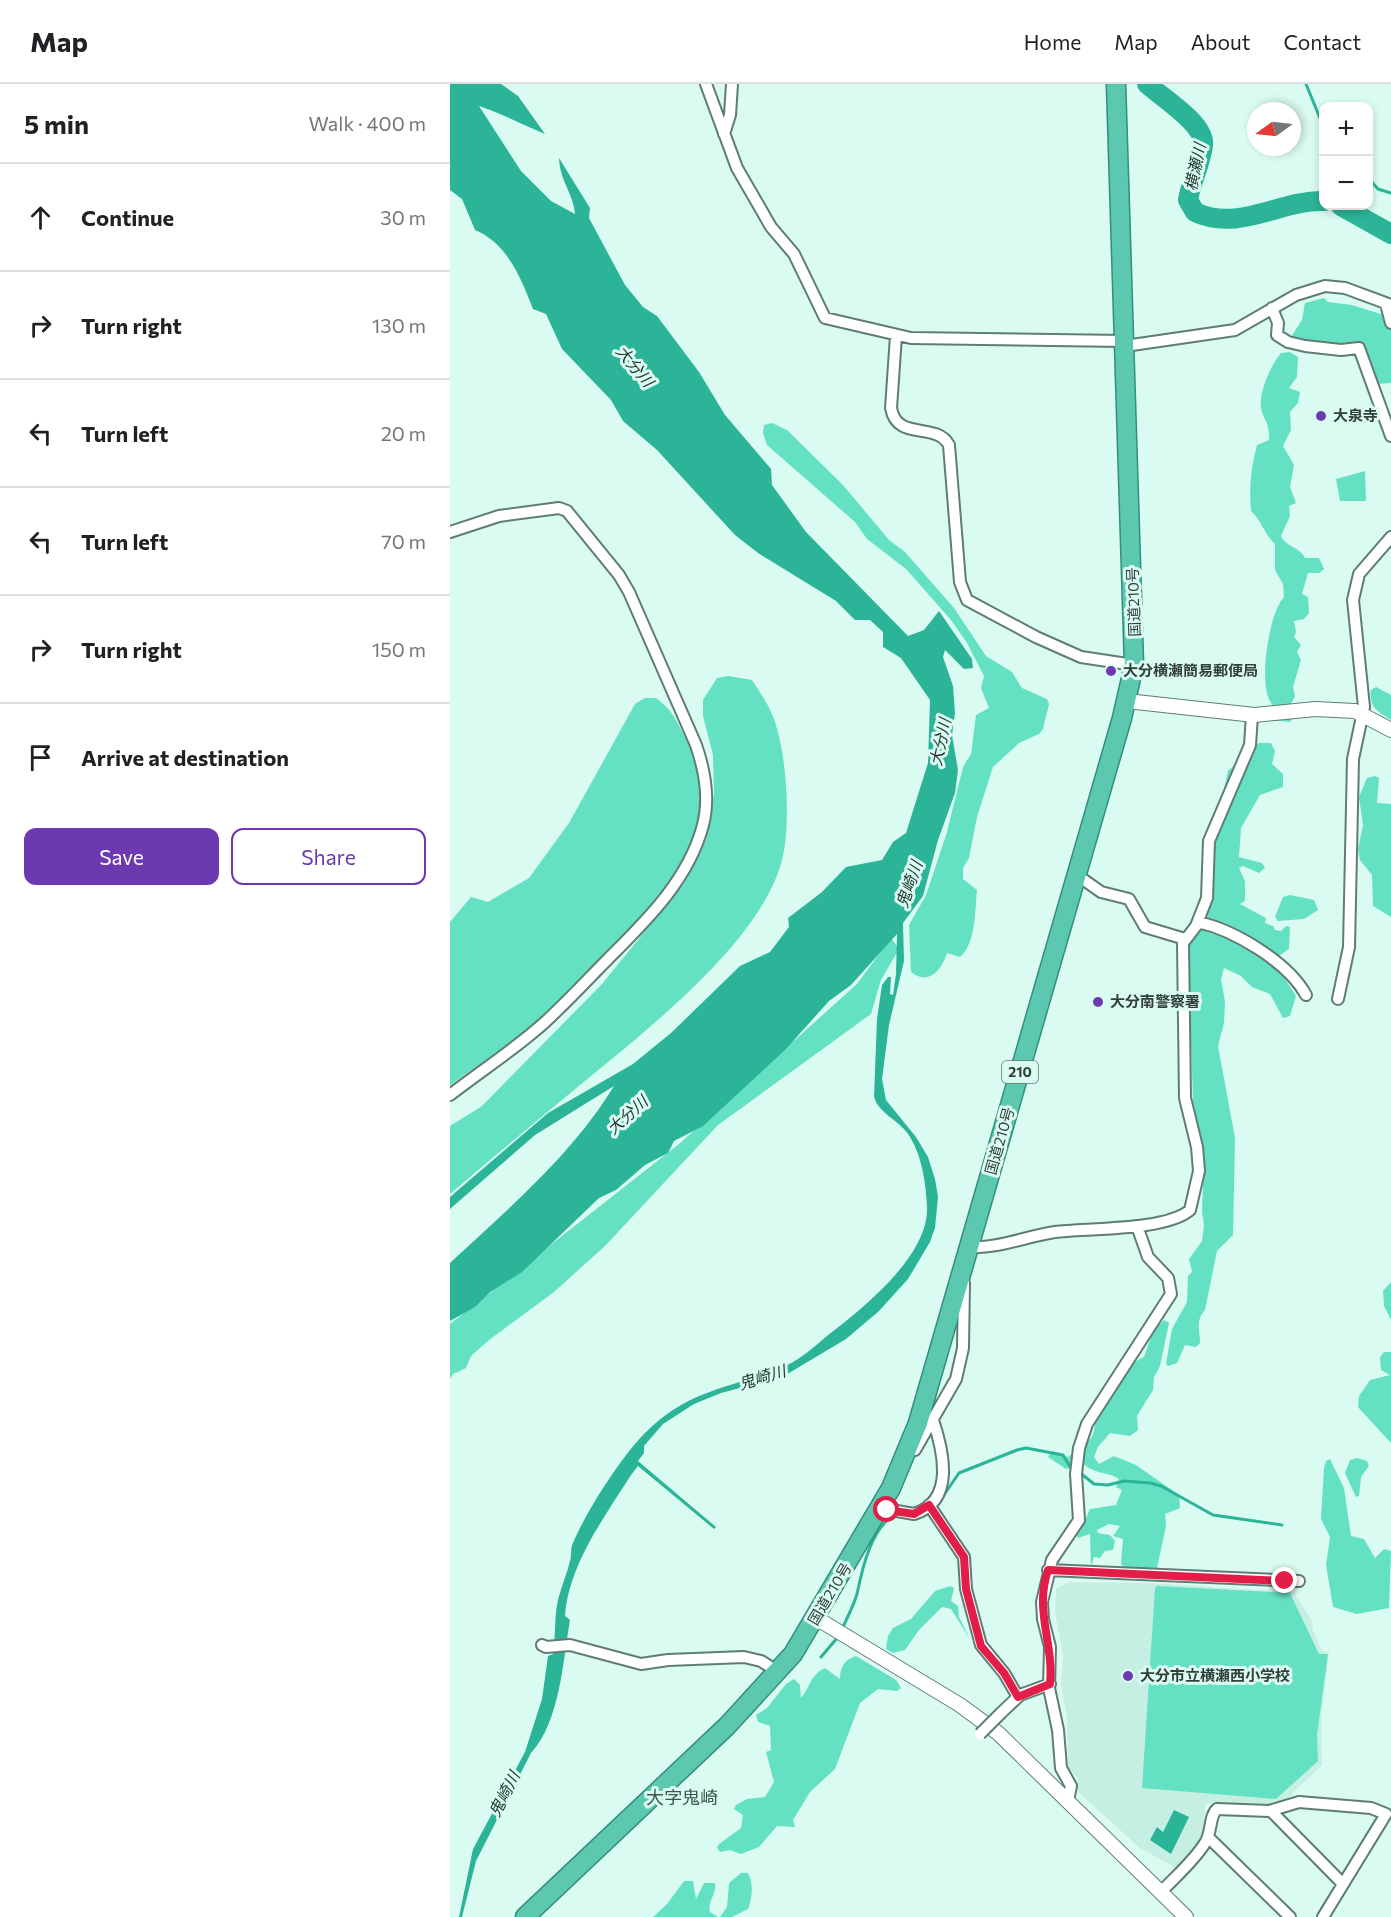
<!DOCTYPE html>
<html lang="en">
<head>
<meta charset="utf-8">
<style>
	body { margin:0; font-family:Commissioner,"Noto Sans JP",sans-serif; background:#f6f6f6; color:#202124 }
	.controls { position:absolute; right:18px; top:18px; display:grid; overflow:hidden; border-radius:12px; box-shadow:0 3px 9px #0003 }
	.controls button { width:54px; height:54px; display:grid; place-items:center; padding:0; border:0; border-bottom:2px solid #e0e0e0; background:#fff; color:#202124; font:30px sans-serif }
	.compass { position:absolute; left:797px; top:18px; width:54px; height:54px; border-radius:50%; background:#fff; box-shadow:0 3px 9px #0003; rotate:255deg }
	.stop { position:absolute; width:18px; height:18px; margin:-14px; border:4px solid #e11d48; border-radius:50%; background:#fff }
	.stop.end { background:#e11d48; border-color:#fff; box-shadow:0 2px 6px #0008 }
	.list { margin:0; padding:0; list-style:none }
	h2 { display:flex; justify-content:space-between; align-items:center; height:78px; margin:0; padding:0 24px; font-size:26px }
	h2 small { font-size:20px; font-weight:400; color:#757577 }
	.list li { display:grid; grid-template-columns:39px 1fr auto; gap:18px; align-items:center; box-sizing:border-box; height:108px; padding:0 24px; border-top:2px solid #e0e0e0 }
	.list b { display:block; font-size:22px; white-space:nowrap }
	.list em { font-size:20px; font-style:normal; color:#757577 }
	.actions { display:flex; gap:12px; padding:18px 24px }
	.actions a { flex:1; padding:14px 0; border:2px solid #6d39b0; border-radius:12px; text-align:center; font-size:21px; color:#6d39b0 }
	.actions .main { background:#6d39b0; color:#fff }
	.icon { flex:none; width:33px; height:33px; fill:none; stroke:currentColor; stroke-width:2; stroke-linecap:round; stroke-linejoin:round }
	.map { position:relative; flex:none; width:941px; height:1833px; overflow:hidden }
	header { display:flex; align-items:center; gap:36px; box-sizing:border-box; height:84px; padding:0 30px; background:#fff; border-bottom:2px solid #e0e0e0 }
	header strong { font-size:28px }
	nav { display:flex; gap:33px; margin-inline-start:auto; font-size:21px }
	main { display:flex }
	aside { flex:1; background:#fff }
	.map>svg:first-child { display:block }
</style>
</head>
<body>
<header>
<strong>Map</strong>
<nav><a>Home</a><a>Map</a><a>About</a><a>Contact</a></nav>
</header>
<main>
<aside>
<h2>5 min<small>Walk · 400 m</small></h2>
<ul class="list">
<li><svg class="icon" aria-label="ahead" viewBox="0 0 24 24"><path d="M12 20V5M6 11l6-6 6 6"/></svg><div><b>Continue</b></div><em>30 m</em></li>
<li><svg class="icon" aria-label="right" viewBox="0 0 24 24"><path d="M7 20v-9h11M14 6l5 5-5 5"/></svg><div><b>Turn right</b></div><em>130 m</em></li>
<li><svg class="icon" aria-label="left" viewBox="0 0 24 24"><path d="M17 20v-9H6M10 6l-5 5 5 5"/></svg><div><b>Turn left</b></div><em>20 m</em></li>
<li><svg class="icon" aria-label="left" viewBox="0 0 24 24"><path d="M17 20v-9H6M10 6l-5 5 5 5"/></svg><div><b>Turn left</b></div><em>70 m</em></li>
<li><svg class="icon" aria-label="right" viewBox="0 0 24 24"><path d="M7 20v-9h11M14 6l5 5-5 5"/></svg><div><b>Turn right</b></div><em>150 m</em></li>
<li><svg class="icon" aria-label="arrive" viewBox="0 0 24 24"><path d="M6 21V4h12l-3 4 3 4H6"/></svg><div><b>Arrive at destination</b></div></li>
</ul>
<div class="actions"><a class="main">Save</a><a>Share</a></div>
</aside>
<div class="map">
<svg width="941" height="1833" viewBox="0 0 941 1833">
	<rect width="100%" height="100%" fill="#dafbf1"/>
	<!-- built -->
	<path fill="#c6efe3" d="M619 1498 698 1499 844 1508 862 1537 863 1546 872 1567 879 1569 871 1634 872 1681 829 1722 817 1724 755 1719V1745L750 1756 726 1784 690 1764 627 1707 628 1694 618 1684 617 1634 611 1601 613 1571 605 1529 606 1505Z"/>
	<!-- green -->
	<path fill="#64e1c3" d="M874 214 878 218 902 221 934 231 941 245V299L926 300 912 265 839 256 852 236 855 219Z
		M840 268 848 273 847 293 839 304 850 308 848 319 840 328 841 346 833 362 844 381 840 403 846 419 839 422 840 432 831 452C836 463 850 463 855 474H869L874 485 869 489H858L852 510 858 513 859 529 854 535 844 537 846 548 844 553 851 561 847 568 851 576 843 603 845 612 839 624 845 631 840 638 822 636 818 627 822 620C807 604 819 528 834 513L833 500 825 486V460C814 450 812 437 801 427 799 403 801 384 807 361L819 356C820 337 813 337 811 323 809 307 821 281 831 269Z
		M322 339 337 346 393 401 439 456 455 468 504 524 536 572 562 588 572 604 597 615 599 620 593 645 589 650 569 659 543 683 527 733 519 774 513 784V795L527 806C525 825 526 860 510 873L497 869C492 886 478 902 461 888L459 841 476 811 497 748 513 683 521 670 526 631 539 624 531 604 534 592 517 559 501 536 456 485 417 455 405 438 317 361 313 349 314 341Z
		M915 387 916 417H890L886 395Z
		M278 592 302 596C309 607 316 617 321 628 337 662 342 744 331 780 306 865 185 955 118 1011 78 1044 39 1077 0 1110V1042L32 1022 152 900 235 798 256 756 264 709 263 671 253 632V616L267 594Z
		M926 603 941 611V636C928 627 919 624 921 606Z
		M195 614H206C223 627 225 634 235 653 238 658 243 663 245 668 276 752 199 825 147 880 125 902 103 928 79 947 54 967 25 981 0 1002V838L21 813 38 818 79 794 119 739 185 620Z
		M809 659H821L825 667 822 680 833 690V703L810 711 791 744 789 773 812 779 815 784 809 789 793 782 789 784 795 797V817L790 820 816 834 815 839 823 842 825 846 831 847 836 842 840 843 839 865 823 876 846 912 840 932 833 934 820 910 802 903 791 892 774 884 771 895 775 918 774 939 768 962 785 1054 783 1151 767 1167 755 1226C745 1237 750 1246 750 1259L746 1263 735 1261 727 1279 718 1282 716 1280 722 1245 737 1218 738 1192 742 1188 739 1175 752 1157 754 1141 752 1128 754 1067 743 1017 738 864C743 849 748 843 763 842L757 835 764 790 761 763 778 687C791 676 792 666 809 659Z
		M925 692 929 694 927 719 941 720V833L923 822 922 791 910 776 908 765 913 741 909 713 917 694Z
		M840 811 864 816 868 826 854 835 828 837 825 833 833 813Z
		M441 854 449 865 431 896 421 930 268 1041 155 1162 104 1208 39 1256 21 1272 16 1284 3 1290 0 1295V1240L229 1060 407 900Z
		M941 1198V1236L934 1222 933 1207Z
		M714 1236 719 1239 710 1282 704 1293 703 1306 687 1332 688 1346 680 1352 660 1349 648 1363 644 1373 649 1380 664 1372 686 1381 729 1411 730 1424 715 1430 716 1442 707 1484 676 1485 671 1480 673 1455 663 1452 670 1442 659 1440 647 1446 648 1449 660 1451 665 1457 663 1466 655 1467 650 1474 644 1473 641 1483 640 1450 628 1454 625 1449 635 1436 640 1425 666 1421 672 1406 666 1403 669 1395C658 1387 643 1391 632 1378L633 1361C646 1354 643 1345 647 1333 655 1313 674 1281 694 1273L703 1247Z
		M934 1268H941V1359L908 1323 909 1312 920 1296 940 1291 931 1286 930 1273Z
		M602 1367 618 1373 623 1369 622 1383 616 1385 598 1373Z
		M907 1374 917 1377 919 1382 911 1393 909 1412 906 1413 895 1389 900 1376Z
		M880 1375 894 1404 901 1452 914 1455 925 1474 934 1465 941 1467 939 1524 907 1530 883 1523 876 1481 880 1453 871 1435 874 1384 876 1377Z
		M500 1502 504 1504 501 1517 508 1522 509 1533 520 1555 501 1525 492 1523 469 1546 455 1566 443 1569 436 1565 438 1552 443 1544 461 1535 485 1507Z
		M707 1502 840 1509 869 1570H878L867 1651 868 1677 826 1715 692 1704 705 1504Z
		M406 1572 446 1596 451 1604 447 1607 428 1605 410 1619 385 1685 360 1708 343 1736 345 1743 327 1742 309 1763 291 1770 280 1766 270 1768 267 1764 269 1760 291 1744 293 1731 284 1725 286 1721 297 1715 315 1713 324 1698 316 1668 321 1666 320 1642 308 1638 306 1631 317 1624 336 1600 344 1595 350 1601 351 1614C361 1602 360 1591 375 1584L390 1595C390 1583 394 1576 406 1572Z
		M291 1789H298C304 1800 302 1814 298 1825L282 1833H270L277 1823 279 1799Z
		M234 1797H243L246 1815 254 1799H265C267 1810 257 1818 260 1828L268 1833H203L217 1820Z"/>
	<!-- water -->
	<path fill="#2cb498" d="M0 0H51L68 12 95 50C73 41 51 29 29 22L71 87 101 117 125 130C123 108 110 98 109 74L140 124 139 134 175 201 193 223 207 232 249 288 275 331 321 385 322 401 356 448 458 552 474 546 489 527 522 575 523 584 514 585 495 566 493 573 503 602 505 629 502 651 508 686 505 709 488 756 473 812 453 839 454 877 439 941 432 995 436 1016 466 1053 478 1073 485 1095 488 1113 485 1144 480 1158 458 1195 429 1227 396 1255 334 1292 271 1309 244 1320 213 1340 194 1362V1369L188 1377 266 1443 264 1445 188 1382 181 1391C154 1434 119 1480 115 1532L120 1536C113 1576 110 1638 81 1669L26 1777 12 1833H9L23 1765 75 1668 92 1615 98 1572 103 1570C106 1552 104 1533 108 1516 111 1503 117 1490 120 1477 122 1471 120 1465 123 1459 136 1428 171 1373 195 1349 241 1303 283 1305 337 1281 351 1275 365 1262 377 1252 412 1225 479 1172 477 1123 476 1100 472 1072 460 1053 451 1037 429 1030 424 1013L427 935 432 901 438 893H441L440 910 443 911 446 890 447 850 401 901 379 917 336 965 253 1042 224 1057 218 1069 195 1081 166 1106 149 1114 72 1188 40 1208 25 1223 0 1237V1179C58 1125 122 1071 164 1002L85 1051 0 1125V1113L98 1029 183 980 221 949 290 882 320 868 339 843 338 834 372 808 396 783 432 776 443 758 456 749 478 679 480 616 451 574 433 563V548L420 536H405L386 517 308 469 285 451 207 366 173 337 161 316 112 265 96 230 83 225C71 194 57 159 25 146L12 115 0 106Z
		M724 1726 739 1733 721 1770 700 1756 707 1743 713 1748Z"/>
	<g fill="none" stroke-linecap="round" stroke-linejoin="round">
		<!-- stream -->
		<path stroke="#2cb498" stroke-width="3" d="M856 0 874 44
			M918 94 928 105 941 109
			M629 1388 644 1400 658 1401 674 1397 700 1399 711 1402 763 1431 832 1441
			M485 1424 509 1389 567 1366 576 1364 613 1371 622 1386
			M392 1545C397 1534 404 1521 407 1510 412 1486 421 1443 445 1431
			M371 1573 388 1553"/>
		<!-- river -->
		<path stroke="#2cb498" stroke-width="20" d="M697 0C711 13 756 40 753 61 751 80 741 97 738 116L745 128C789 149 833 115 874 117
			M891 122 941 150"/>
		<!-- minor casing -->
		<g stroke="#5f7d74" stroke-width="14">
			<path id="minor" d="M256 0 287 84 321 143 344 170 375 234 461 254 675 257
				M274 50 280 31 282 0
				M936 220 941 239
				M822 224 828 239 827 251 838 258 855 262 891 266 909 264 941 352
				M446 252 441 324C447 358 486 337 499 361L510 498 517 516 586 553 631 573 684 581
				M675 262 785 246 846 211 875 202 895 204 941 221
				M0 448 49 432 109 424 117 427 169 491 179 508 246 661C255 687 260 714 253 741 239 795 197 836 159 874 138 895 117 918 94 939 65 965 31 987 0 1011
				M627 791 651 808 679 815 695 843 735 855
				M748 838C784 846 838 878 856 911
				M888 915 899 863 903 675 914 623 903 516 909 490 941 453
				M519 1163C548 1165 577 1152 605 1148 637 1144 716 1147 740 1126L749 1087 747 1063 735 1014 733 859 746 842 757 814 759 757 800 661 802 631
				M465 1366 506 1295 513 1264 514 1199
				M479 1421 514 1473 516 1505 531 1561 554 1589 568 1613
				M430 1424 464 1430C506 1417 493 1366 483 1336
				M598 1486 849 1497
				M92 1561 96 1563 120 1561 191 1580 218 1576 294 1573 311 1577 328 1588
				M551 1629 570 1611 600 1600
				M618 1717 621 1702 611 1684 608 1646 599 1604 600 1563 593 1535 592 1518 602 1476 629 1436 626 1390 629 1364 637 1340 721 1210 718 1194 698 1173 687 1142
				M821 1727 893 1800
				M758 1753 840 1833
				M711 1808C725 1793 744 1777 755 1759 762 1749 759 1732 767 1725L819 1727 849 1718 921 1724 936 1730 873 1833"/>
		</g>
		<!-- tertiary casing -->
		<g stroke="#5f7d74" stroke-width="16">
			<path id="tertiary" d="M677 617 804 631 865 625 905 627 941 646
				M366 1534 510 1621 548 1649 736 1833"/>
		</g>
		<!-- trunk casing -->
		<g stroke="#338f7b" stroke-width="21">
			<path id="trunk" d="M75 1833 277 1642 343 1570 441 1404 468 1339 672 634 684 581 666 0"/>
		</g>
		<!-- minor -->
		<use href="#minor" stroke="#fff" stroke-width="10"/>
		<!-- tertiary -->
		<use href="#tertiary" stroke="#fff" stroke-width="14"/>
		<!-- trunk -->
		<use href="#trunk" stroke="#5cc8b0" stroke-width="18"/>
		<!-- minor-bridge casing -->
		<g stroke="#5f7d74" stroke-width="14" stroke-linecap="butt">
			<path id="minor-bridge" d="M530 1650 551 1629"/>
		</g>
		<!-- minor-bridge -->
		<use href="#minor-bridge" stroke="#fff" stroke-width="10"/>
	</g>
	<g fill="none" stroke-linecap="round" stroke-linejoin="round">
		<!-- route -->
		<path stroke="#e11d48" stroke-width="8" d="M437 1426 464 1430 479 1421 514 1473 516 1505 531 1562 554 1589 568 1613 600 1600C604 1559 584 1527 598 1486L835 1497"/>
	</g>
	<!-- markers -->
	<g fill="#6d39b0" stroke="#dafbf1" stroke-width="2">
		<circle cx="871" cy="332" r="6"/>
		<circle cx="661" cy="587" r="6"/>
		<circle cx="648" cy="918" r="6"/>
		<circle cx="678" cy="1592" r="6"/>
	</g>
	<g text-anchor="middle" stroke-width="6" stroke-linejoin="round" paint-order="stroke">
		<!-- shield labels -->
		<rect fill="#dafbf1" stroke="#647772" stroke-width="1.5" x="552" y="977" width="36" height="22" rx="4.5"/>
		<g font-size="14" font-weight="bold" fill="#323f3b">
			<text x="570" y="993">210</text>
		</g>
		<!-- poi labels -->
		<g font-size="15" font-weight="bold" fill="#323f3b" stroke="#dafbf1" text-anchor="start">
			<text x="883" y="337">大泉寺</text>
			<text x="673" y="592">大分横瀬簡易郵便局</text>
			<text x="660" y="923">大分南警察署</text>
			<text x="690" y="1597">大分市立横瀬西小学校</text>
		</g>
		<!-- street labels -->
		<g font-size="15" fill="#323f3b" stroke="#dafbf1">
			<text transform="translate(684 518) rotate(-92)" y="5">国道210号</text>
			<text transform="translate(550 1057) rotate(-74)" y="5">国道210号</text>
			<text transform="translate(380 1510) rotate(-59)" y="5">国道210号</text>
		</g>
		<!-- water labels -->
		<g font-size="16" font-style="italic" fill="#1e342e" stroke="#dafbf1">
			<text transform="translate(745 83) rotate(-78)" y="6">横瀬川</text>
			<text transform="translate(185 282) rotate(50)" y="6">大分川</text>
			<text transform="translate(490 658) rotate(-78)" y="6">大分川</text>
			<text transform="translate(459 800) rotate(-71)" y="6">鬼崎川</text>
			<text transform="translate(177 1031) rotate(-42)" y="6">大分川</text>
			<text transform="translate(312 1293) rotate(-17)" y="6">鬼崎川</text>
			<text transform="translate(54 1710) rotate(-63)" y="6">鬼崎川</text>
		</g>
		<!-- quarter labels -->
		<g font-size="18" fill="#3a574f" stroke="#dafbf1">
			<text x="232" y="1720">大字鬼崎</text>
		</g>
	</g>
</svg>
<div class="controls">
<button>+</button>
<button>−</button>
</div>
<svg class="compass" viewBox="-18 -18 36 36"><path d="M0-13l5 13h-10z" fill="#e53935"/><path d="M0 13l5-13h-10z" fill="#757577"/></svg>
<div class="stop" style="left:437px;top:1426px"></div>
<div class="stop end" style="left:835px;top:1497px"></div>
</div>
</main>
</body>
</html>
